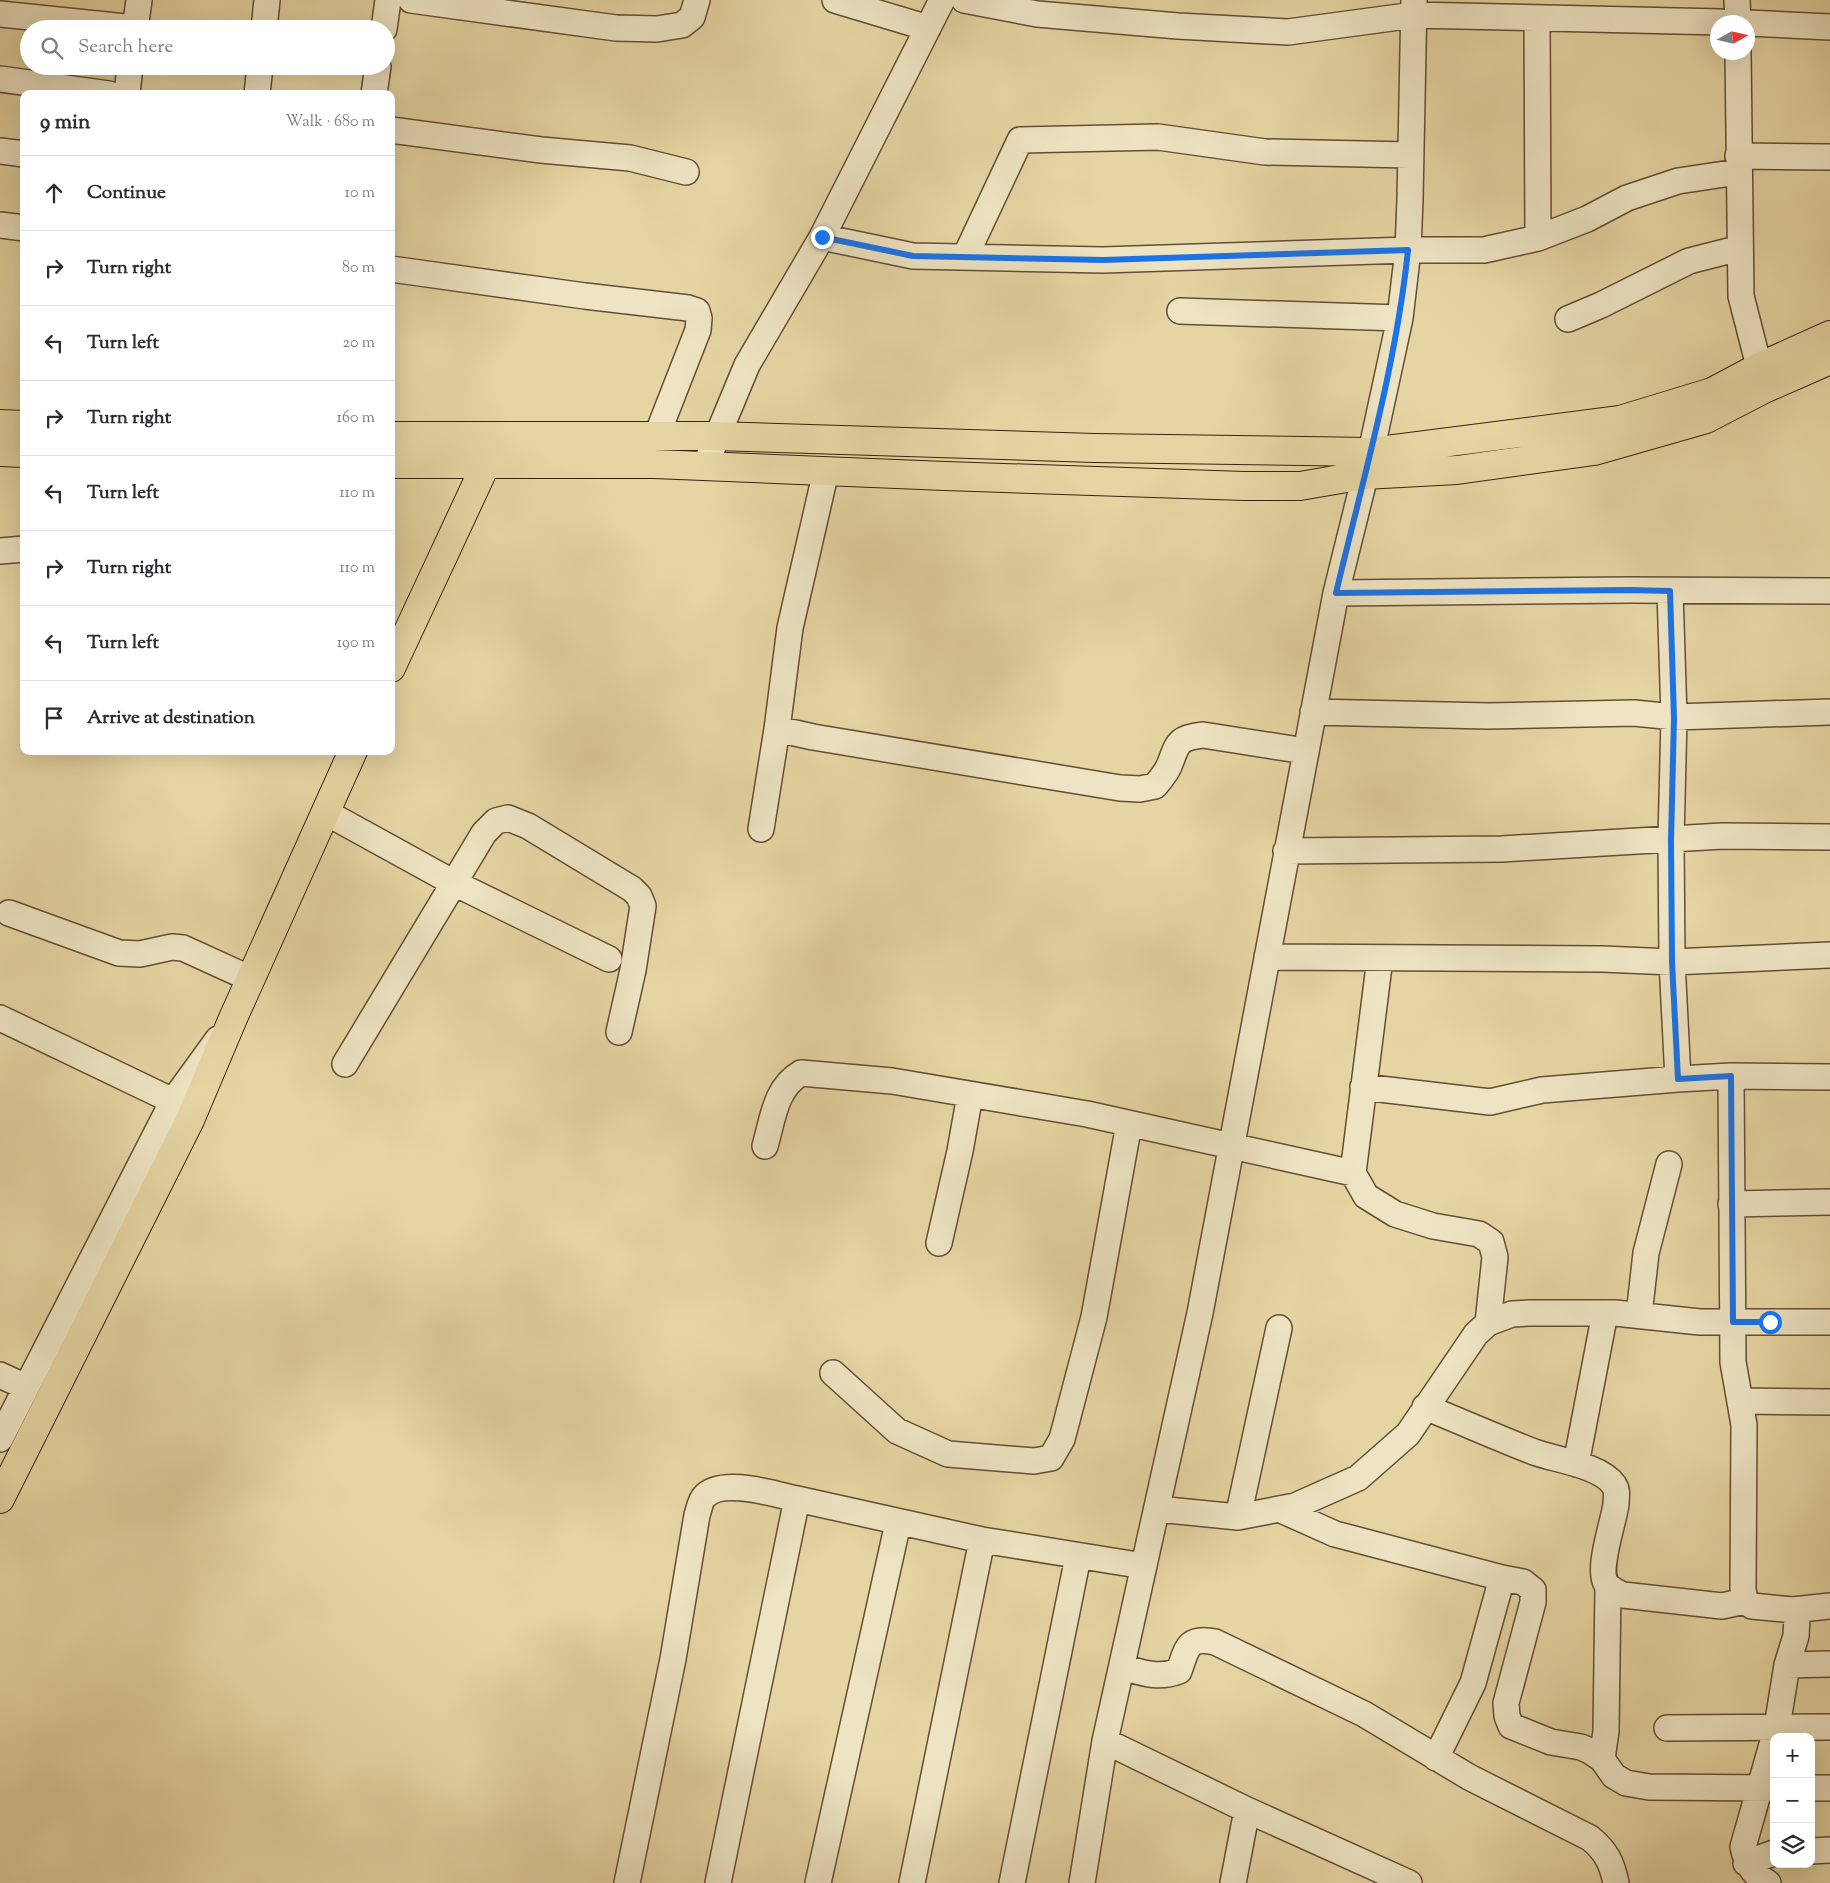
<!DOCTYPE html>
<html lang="en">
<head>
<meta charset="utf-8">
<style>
	body { margin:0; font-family:"Sorts Mill Goudy",serif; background:#f7f7f7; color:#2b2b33 }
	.controls { position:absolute; right:15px; bottom:15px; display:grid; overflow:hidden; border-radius:10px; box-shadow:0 5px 20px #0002 }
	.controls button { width:45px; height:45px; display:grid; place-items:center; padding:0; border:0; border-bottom:1px solid #e1e1e2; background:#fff; color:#2b2b33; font:25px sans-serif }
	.compass { position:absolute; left:1710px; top:15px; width:45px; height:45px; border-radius:50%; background:#fff; box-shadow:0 5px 20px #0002; rotate:82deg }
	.stop { position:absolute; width:15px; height:15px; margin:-11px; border:4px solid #1a73e8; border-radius:50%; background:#fff }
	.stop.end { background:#1a73e8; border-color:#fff; box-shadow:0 1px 5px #0008 }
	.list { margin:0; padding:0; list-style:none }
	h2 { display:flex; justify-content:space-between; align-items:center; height:65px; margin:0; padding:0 20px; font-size:21px }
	h2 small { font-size:16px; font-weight:400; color:#7c7c81 }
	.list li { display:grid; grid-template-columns:32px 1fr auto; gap:15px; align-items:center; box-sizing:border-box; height:75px; padding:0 20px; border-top:1px solid #e1e1e2 }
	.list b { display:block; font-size:19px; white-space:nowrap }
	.list em { font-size:16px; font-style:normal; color:#7c7c81 }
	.icon { flex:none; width:28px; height:28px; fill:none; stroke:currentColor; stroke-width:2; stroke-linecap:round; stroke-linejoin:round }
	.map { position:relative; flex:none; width:1830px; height:1883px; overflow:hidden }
	.search { position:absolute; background:#fff; box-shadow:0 5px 20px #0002; left:20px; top:20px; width:375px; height:55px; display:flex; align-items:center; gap:12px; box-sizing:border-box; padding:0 18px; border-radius:28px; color:#7c7c81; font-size:19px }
	.panel { position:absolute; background:#fff; box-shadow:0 5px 20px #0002; left:20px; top:90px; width:375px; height:665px; border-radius:10px }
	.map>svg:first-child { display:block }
</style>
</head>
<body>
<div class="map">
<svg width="1830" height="1883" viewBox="0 0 1830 1883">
	<rect width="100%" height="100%" fill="#e5d5a2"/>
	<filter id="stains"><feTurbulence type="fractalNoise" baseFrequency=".004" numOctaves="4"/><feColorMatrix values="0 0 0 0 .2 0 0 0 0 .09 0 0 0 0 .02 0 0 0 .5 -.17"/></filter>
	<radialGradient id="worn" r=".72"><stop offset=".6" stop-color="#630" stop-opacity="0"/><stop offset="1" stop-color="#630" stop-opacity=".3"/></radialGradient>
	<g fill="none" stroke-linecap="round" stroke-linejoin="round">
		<!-- minor casing -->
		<g stroke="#644d37" stroke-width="28">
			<path id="minor" d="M411 0 616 28 657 29 682 25 692 17 697 0
				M835 0 928 28
				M964 0 1037 14 1178 26 1288 32 1414 15 1721 22
				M1737 0 1738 22
				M0 14 135 28
				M1537 18 1538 238
				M1748 23 1830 27
				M135 29 139 0
				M264 29 267 0
				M384 29 388 0
				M1738 52 1741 296 1764 386
				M0 79 109 94
				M127 94 130 66
				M257 94 260 66
				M374 94 378 66
				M391 130 541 150 630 158 686 172
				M0 151 24 154
				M1738 156 1830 157
				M0 225 24 228
				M822 237 913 256 1103 260 1408 250H1484L1538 238 1587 219 1627 198 1678 181 1738 172
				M965 257 1020 140 1158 137 1265 152 1410 155
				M391 269 585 296 688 308 697 311 699 318 698 330 657 435
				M1180 311 1400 318
				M1568 319 1601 305 1689 261 1740 248
				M705 466 747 365 822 237 942 0
				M0 551 24 549
				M1670 591 1674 717 1671 840 1672 962 1678 1079 1731 1076 1733 1362 1744 1425 1743 1589 1745 1601 1752 1606 1793 1610 1797 1617 1796 1636 1787 1665 1777 1727 1743 1847C1747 1865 1753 1874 1768 1883
				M1336 593 1630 590 1830 591
				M1313 712 1488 716 1634 713 1674 717 1830 712
				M777 729 813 737 1120 788 1140 789 1155 786C1160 780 1166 773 1169 766 1178 744 1176 738 1203 735L1305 751
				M325 812 454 883 609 959
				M761 829 777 729 790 628 826 471
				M1286 851 1502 849 1722 836 1830 837
				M9 913 119 953 140 954 172 947 183 948 251 979
				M1267 957 1602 959 1672 962 1830 955
				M1380 958 1353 1173 1366 1196 1395 1214 1433 1226 1479 1234 1491 1242 1495 1257 1488 1323
				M0 1018 173 1101
				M345 1064 484 833 496 821 508 818 528 826 632 889 639 896 643 906 633 970 619 1032
				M1731 1076 1830 1077
				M1363 1087 1490 1102 1542 1090 1678 1079
				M765 1146C773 1119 775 1088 801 1073L892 1081 1087 1114 1353 1173
				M1731 1204 1830 1202
				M939 1243 960 1151 970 1095
				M1639 1315 1646 1253 1669 1164
				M833 1373 897 1431 948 1454 1034 1461 1051 1458 1062 1439 1094 1317 1129 1124
				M0 1375 26 1387
				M1741 1401 1830 1402
				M1425 1407C1462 1422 1498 1438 1534 1452 1556 1460 1600 1465 1614 1485 1618 1491 1616 1497 1616 1504 1614 1522 1594 1575 1609 1587 1613 1590 1618 1593 1623 1595L1722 1606 1745 1601
				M0 1439 173 1101 218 1039
				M1576 1464 1605 1313
				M797 1499 982 1540 1144 1566
				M1157 1509 1238 1517 1295 1506 1358 1478 1408 1434 1476 1334 1488 1323 1512 1314 1529 1313H1615L1700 1322H1830
				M1279 1509 1335 1534 1502 1578 1523 1582 1533 1590V1602L1506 1703 1507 1716 1511 1726 1551 1742 1581 1747 1590 1751 1602 1759 1614 1776 1626 1783 1649 1787 1774 1788
				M1238 1517 1279 1328
				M1793 1610 1830 1606
				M1787 1665 1830 1664
				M1123 1667C1143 1673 1158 1679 1179 1671 1187 1649 1187 1636 1215 1642L1364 1714 1469 1777 1590 1838C1606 1851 1612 1863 1616 1883
				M1667 1728 1830 1727
				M1105 1741 1247 1810 1409 1883
				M1436 1758 1473 1683 1502 1578
				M1602 1759 1606 1731 1608 1587
				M1811 1788H1830
				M1811 1851 1830 1850
				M1746 1863 1774 1853
				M627 1883 673 1659 697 1515C699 1510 700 1501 704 1497 721 1477 774 1494 797 1499L718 1883
				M818 1883 898 1523
				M912 1883 982 1540
				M1012 1883 1078 1557
				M1082 1883 1105 1741 1200 1313 1336 593 1371 452 1400 318 1408 250 1410 199 1414 0
				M1233 1883 1247 1810"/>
		</g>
		<!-- major casing -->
		<g stroke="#392013" stroke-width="30">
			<path id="major" d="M0 424 24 425
				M391 436H716L1094 448 1371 452 1620 420 1712 392 1759 367 1830 335
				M0 452 24 453
				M391 464H654L945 476 1244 486H1300L1364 475 1457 470 1594 451 1706 419 1764 389 1830 360
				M391 668 493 449
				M0 1499 190 1120 234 1016 353 751"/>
		</g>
		<!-- minor -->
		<use href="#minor" stroke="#eee4c3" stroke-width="25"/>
		<!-- major -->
		<use href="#major" stroke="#e5d5a2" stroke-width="28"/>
	</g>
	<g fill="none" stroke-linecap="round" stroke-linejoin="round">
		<!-- route -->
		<path stroke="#1a73e8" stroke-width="6" d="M822 237 913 256 1103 260 1408 250C1396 366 1363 479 1336 593L1630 590 1670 591 1674 718 1671 840 1672 962 1678 1079 1731 1076 1733 1322H1770"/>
	</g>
	<rect width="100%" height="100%" filter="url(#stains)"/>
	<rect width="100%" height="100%" fill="url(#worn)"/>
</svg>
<div class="controls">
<button>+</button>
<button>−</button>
<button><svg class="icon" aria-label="layers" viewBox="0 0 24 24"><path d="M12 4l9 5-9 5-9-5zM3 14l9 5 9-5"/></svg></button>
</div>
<svg class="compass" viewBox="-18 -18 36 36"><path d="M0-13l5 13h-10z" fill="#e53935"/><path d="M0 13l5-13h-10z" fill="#7c7c81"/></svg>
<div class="stop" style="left:1770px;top:1322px"></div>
<div class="stop end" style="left:822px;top:237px"></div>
<div class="search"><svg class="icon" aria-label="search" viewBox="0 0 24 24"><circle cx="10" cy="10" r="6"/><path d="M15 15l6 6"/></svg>Search here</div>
<section class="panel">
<h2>9 min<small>Walk · 680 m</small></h2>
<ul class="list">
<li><svg class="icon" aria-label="ahead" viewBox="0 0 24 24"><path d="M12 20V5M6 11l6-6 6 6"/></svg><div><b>Continue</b></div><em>10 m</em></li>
<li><svg class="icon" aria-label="right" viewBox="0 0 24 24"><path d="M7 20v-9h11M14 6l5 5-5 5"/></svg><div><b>Turn right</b></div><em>80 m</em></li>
<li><svg class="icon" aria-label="left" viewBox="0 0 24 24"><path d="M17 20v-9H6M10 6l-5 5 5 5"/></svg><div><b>Turn left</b></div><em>20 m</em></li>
<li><svg class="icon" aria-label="right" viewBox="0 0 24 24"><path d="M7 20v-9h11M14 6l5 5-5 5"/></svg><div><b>Turn right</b></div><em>160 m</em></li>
<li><svg class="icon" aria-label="left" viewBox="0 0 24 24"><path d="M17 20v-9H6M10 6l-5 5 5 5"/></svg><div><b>Turn left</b></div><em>110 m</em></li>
<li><svg class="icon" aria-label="right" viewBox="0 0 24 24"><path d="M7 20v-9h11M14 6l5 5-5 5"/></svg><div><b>Turn right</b></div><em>110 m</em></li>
<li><svg class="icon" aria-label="left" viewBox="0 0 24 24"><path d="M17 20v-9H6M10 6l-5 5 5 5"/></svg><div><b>Turn left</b></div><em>190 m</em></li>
<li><svg class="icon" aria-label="arrive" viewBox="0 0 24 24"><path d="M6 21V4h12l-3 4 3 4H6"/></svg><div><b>Arrive at destination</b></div></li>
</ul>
</section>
</div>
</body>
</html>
